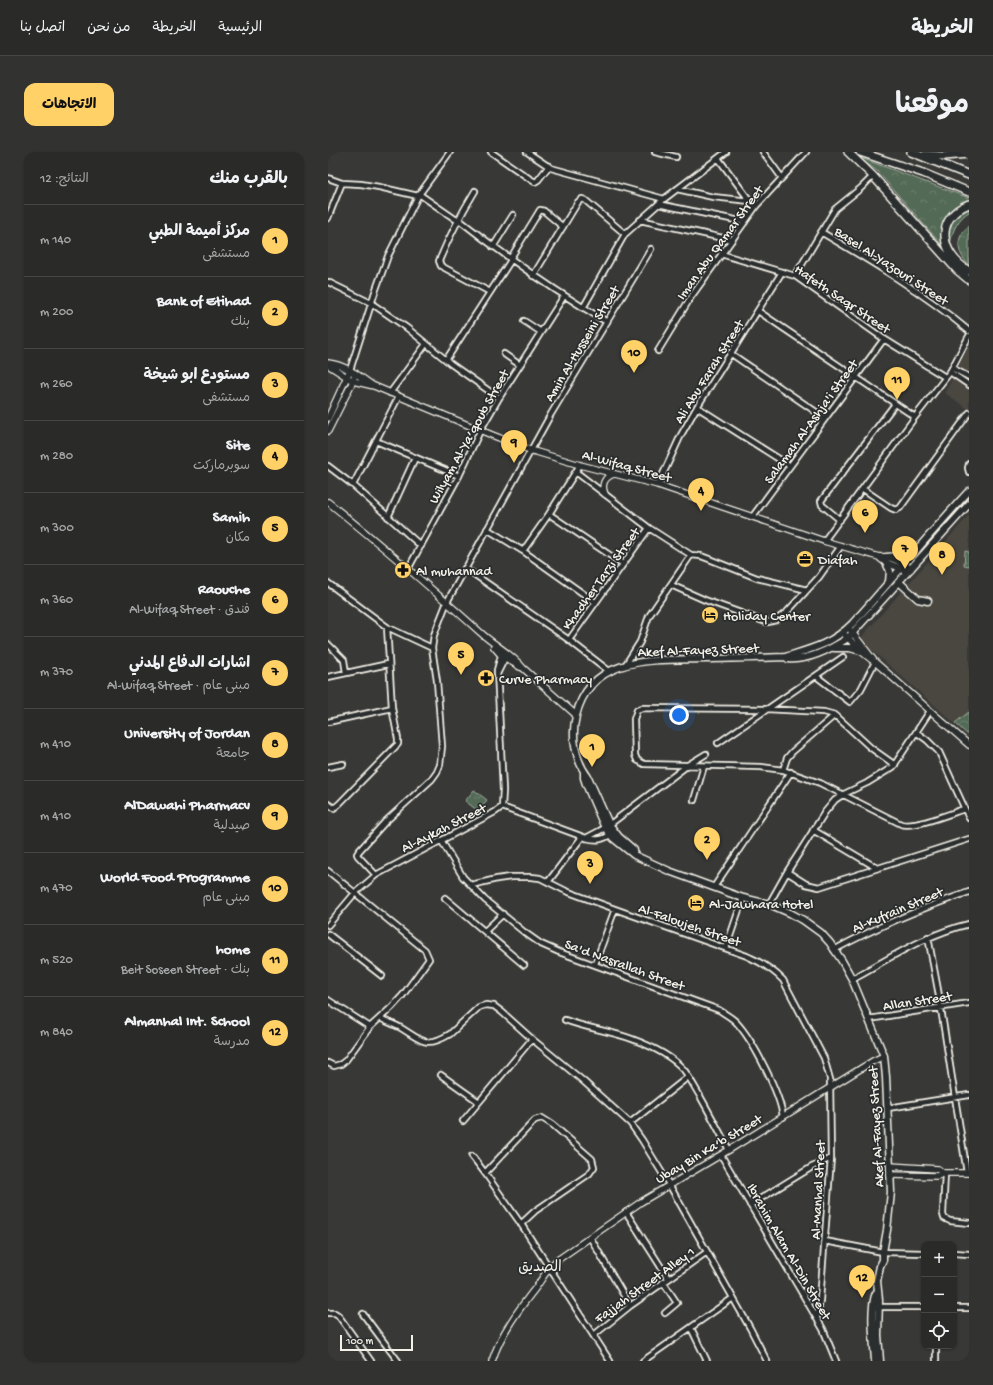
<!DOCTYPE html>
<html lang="ar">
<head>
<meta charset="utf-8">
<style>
	body { margin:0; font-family:"Gochi Hand","Playpen Sans Arabic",sans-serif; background:#323230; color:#f1f3f6; direction:rtl }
	.controls { position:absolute; right:12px; bottom:12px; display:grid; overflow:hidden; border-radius:8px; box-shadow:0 1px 3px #0004 }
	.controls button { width:36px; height:36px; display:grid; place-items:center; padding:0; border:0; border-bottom:1px solid #464645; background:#2a2a28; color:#f1f3f6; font:20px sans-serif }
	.scale { position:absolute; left:12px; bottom:10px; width:73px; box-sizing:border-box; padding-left:4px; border:2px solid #f4f1e8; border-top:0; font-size:11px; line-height:14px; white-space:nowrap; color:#f4f1e8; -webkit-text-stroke:3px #2a2d2e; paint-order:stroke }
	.you { position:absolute; left:351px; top:563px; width:14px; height:14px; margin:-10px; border:3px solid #fff; border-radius:50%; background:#1a73e8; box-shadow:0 0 0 6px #1a73e833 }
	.badge { display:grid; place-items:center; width:26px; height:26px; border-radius:50%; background:#ffd166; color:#111; font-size:13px; font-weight:700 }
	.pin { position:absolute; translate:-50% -33px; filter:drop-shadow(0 1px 2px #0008) }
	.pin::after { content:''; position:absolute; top:21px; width:14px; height:12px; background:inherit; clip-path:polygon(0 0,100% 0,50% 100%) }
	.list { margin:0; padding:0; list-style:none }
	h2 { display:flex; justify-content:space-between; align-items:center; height:52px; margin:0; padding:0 16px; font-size:17px }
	h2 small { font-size:13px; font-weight:400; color:#a5a7a8 }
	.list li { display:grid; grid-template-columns:26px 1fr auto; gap:12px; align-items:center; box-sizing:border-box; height:72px; padding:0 16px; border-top:1px solid #464645 }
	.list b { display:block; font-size:15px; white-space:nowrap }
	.list p { margin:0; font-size:13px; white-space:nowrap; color:#a5a7a8 }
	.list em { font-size:13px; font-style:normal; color:#a5a7a8 }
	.icon { flex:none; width:22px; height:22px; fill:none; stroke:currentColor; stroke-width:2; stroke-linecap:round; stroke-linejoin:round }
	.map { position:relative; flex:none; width:641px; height:1209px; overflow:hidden; direction:ltr; border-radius:12px }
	header { display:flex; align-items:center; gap:24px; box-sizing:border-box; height:56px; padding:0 20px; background:#2a2a28; border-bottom:1px solid #464645 }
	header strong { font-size:19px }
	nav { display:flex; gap:22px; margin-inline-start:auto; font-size:14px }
	.intro { display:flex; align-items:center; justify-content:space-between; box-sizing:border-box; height:96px; padding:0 24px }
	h1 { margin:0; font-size:28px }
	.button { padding:10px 18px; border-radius:12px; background:#ffd166; color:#111; font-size:14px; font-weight:700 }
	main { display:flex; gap:24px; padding:0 24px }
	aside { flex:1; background:#2a2a28; border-radius:12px; box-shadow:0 1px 3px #0004 }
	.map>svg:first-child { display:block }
</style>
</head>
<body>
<header>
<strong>الخريطة</strong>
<nav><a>الرئيسية</a><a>الخريطة</a><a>من نحن</a><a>اتصل بنا</a></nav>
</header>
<div class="intro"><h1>موقعنا</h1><a class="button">الاتجاهات</a></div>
<main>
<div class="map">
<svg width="641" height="1209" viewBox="0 0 641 1209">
	<defs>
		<pattern id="grass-tufts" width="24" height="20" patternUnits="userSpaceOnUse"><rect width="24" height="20" fill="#526a57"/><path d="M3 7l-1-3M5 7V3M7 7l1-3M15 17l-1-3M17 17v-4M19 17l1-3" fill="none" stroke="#6c806f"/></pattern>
		<pattern id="forest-crowns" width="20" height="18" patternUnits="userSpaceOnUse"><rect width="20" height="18" fill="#526a57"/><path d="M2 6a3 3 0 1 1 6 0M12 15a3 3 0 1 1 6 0" fill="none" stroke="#6c806f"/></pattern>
	</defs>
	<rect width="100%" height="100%" fill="#383836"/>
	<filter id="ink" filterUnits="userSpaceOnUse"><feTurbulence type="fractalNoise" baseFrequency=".025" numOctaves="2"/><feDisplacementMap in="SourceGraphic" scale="8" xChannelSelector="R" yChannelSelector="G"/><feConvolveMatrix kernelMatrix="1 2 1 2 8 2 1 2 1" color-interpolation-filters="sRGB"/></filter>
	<g filter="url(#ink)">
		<!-- built -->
		<path fill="#494640" d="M641 192V258L617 241Z
			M641 363V584L547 501 539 494 534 487 535 483Z"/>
		<!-- grass -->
		<path fill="url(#grass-tufts)" stroke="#a3aea0" d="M146 638 159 648 150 659 137 649Z"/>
		<!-- forest -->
		<path fill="url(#forest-crowns)" stroke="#a3aea0" d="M530 5 641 46V60C631 66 625 77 623 88 622 94 623 95 620 100L549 19Z
			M641 73V113C628 100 627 86 641 73Z
			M637 399 641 400V414L636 413Z
			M641 560V584L627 571Z"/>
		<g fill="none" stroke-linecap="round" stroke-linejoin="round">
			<!-- minor casing -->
			<g stroke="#f4f1e8" stroke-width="8">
				<path id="minor" d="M163 0 202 27 207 30 210 28 221 14
					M199 0 223 16 336 47
					M327 0 348 5
					M435 0 454 26
					M390 6 422 49 429 53
					M0 26 14 31 33 32 51 35 90 44
					M349 37 385 45 422 49
					M147 39C133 62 121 85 111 109L113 114 162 140
					M91 42 130 69
					M330 52 417 70
					M0 66 14 31
					M130 67C178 105 227 139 279 170
					M312 68 404 88
					M493 80C544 110 596 141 641 179
					M165 95 185 63
					M393 102 467 124 556 187 617 225
					M182 107 212 58 216 59 235 75
					M205 124 250 50 254 47 257 48 297 82
					M467 124 507 57 533 36 545 24
					M0 130 43 151 79 176 123 212 171 246
					M255 156 297 82 336 47 398 0
					M430 159 587 265
					M196 169 213 180
					M330 199 363 145 429 53 478 0
					M402 201 497 266
					M176 202 192 213
					M118 208 183 108
					M624 216 641 225
					M22 218 47 140 60 104 90 44 122 0
					M622 220 641 233
					M62 241 98 192
					M369 255 462 314
					M48 289 131 324
					M641 312 640 316 641 320
					M0 314 25 333 93 394
					M248 320 321 376 363 403 373 404 381 407 429 426 479 438
					M25 333 71 244
					M330 333 353 283 369 255 454 120
					M535 337 563 356 568 358 572 356 641 261
					M221 362 295 412
					M425 364 556 187
					M60 365 87 306
					M512 368 494 353 493 349 567 252
					M159 377 195 399 267 450
					M496 389 587 265 622 220 641 184
					M195 399 221 362 252 313
					M137 416 241 488 281 519
					M80 417 131 324 152 279 171 246 236 144
					M0 431 59 475 104 496
					M343 433 377 448 435 469 440 470 448 468 459 460 491 425 513 394
					M241 488 321 376
					M0 492 16 508 18 521
					M298 512 312 490 321 464 363 403
					M169 522 178 504
					M488 524 522 550 533 537 547 510
					M0 525 60 512
					M0 570 64 556
					M588 580 599 588 611 600 641 666
					M390 591 515 505
					M567 613 543 596 507 563 496 560 438 557 314 556 309 558 306 567 307 603 309 608 316 612 433 615 455 618 492 631 573 672C587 676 621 662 636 657
					M0 615 15 612
					M455 618 459 606 464 600 507 563
					M366 648 376 614
					M0 652 6 656 11 652 70 592V587L64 556 59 475
					M174 655 175 638 169 518 174 500
					M174 655 258 686C269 689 275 688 285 681
					M485 678 549 716
					M258 686 277 676 360 613 378 602
					M113 688 135 725 157 748 196 780 213 792 231 800 391 858C397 862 403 865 408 870 425 888 452 941 455 965
					M0 719 97 798 101 807 75 843 64 855 42 875 18 908 13 912 6 914 0 911
					M459 720 478 732 491 735 641 687
					M48 723 30 704 29 702 31 699 57 670 104 627 109 620 112 613 114 594 109 529 104 496 106 483 119 450 223 262 323 97
					M220 730 254 685
					M143 733 169 727 183 725H203L212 726 238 739 287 757 419 804C433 810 444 817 455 828L496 906 502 927 503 1006 492 1148 489 1166
					M386 735 463 620
					M117 746 196 813
					M441 752 459 720 497 660 507 648 516 642 539 631 565 615 602 559
					M0 773 27 741 48 723 167 660 174 655
					M157 779 175 762
					M0 782 54 824
					M600 785 610 838 639 1021
					M398 796 415 746
					M506 798C550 774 594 756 641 740
					M267 812 287 757
					M524 827C562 806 598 782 641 772
					M0 848 42 875
					M52 866C59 870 66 872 73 876 93 888 97 897 122 882L151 855 158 853 166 854 174 860 204 887 254 928 302 971 314 988 342 1034 422 1176 439 1209
					M541 867 641 851
					M237 868C258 876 282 879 304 887 323 894 343 903 356 918 362 926 367 936 372 944 382 962 392 980 401 998
					M113 923 151 950
					M560 956 641 943
					M135 969 204 887
					M302 971 360 925
					M393 1003 495 1177 508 1209
					M144 1004 157 1021 193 1072 282 1209
					M157 1021 207 968 214 966 225 973 264 1007 266 1015 261 1022 207 1059 193 1072
					M617 1021 615 1062 616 1066 622 1069 641 1071
					M422 1053 484 1015 503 1006
					M298 1060 340 1126
					M262 1085 302 1154
					M497 1089 555 1100 596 1101
					M626 1101 641 1102
					M335 1130 349 1151 337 1161
					M551 1155H596
					M626 1156H641
					M0 1161H7L10 1163 43 1209
					M35 1162 70 1209
					M363 1176 379 1209
					M266 1183 302 1154 379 1100
					M608 1194V1209
					M315 1209 405 1146"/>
			</g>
			<!-- tertiary casing -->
			<g stroke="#f4f1e8" stroke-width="8">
				<path id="tertiary" d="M0 211C17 213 30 223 44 233
					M0 213 25 229 46 234 164 283 202 298 252 313 330 333 496 389 551 405C561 403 575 411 583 417
					M0 266 22 218
					M0 279 25 229 27 221
					M277 342C273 333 276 325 286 322
					M0 350C52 392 103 436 153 481 166 493 184 502 195 516L248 563
					M551 405C557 413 569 413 576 419
					M523 479 547 510 641 593
					M517 483 533 499 544 508
					M166 495 173 503 192 515
					M562 1014 610 1017 615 1021
					M562 1023 609 1024 615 1021H641
					M164 1209C173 1181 191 1157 209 1134 215 1125 220 1116 228 1109L313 1050 401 998 545 909 556 904"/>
			</g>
			<!-- secondary casing -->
			<g stroke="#f4f1e8" stroke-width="9">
				<path id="secondary" d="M558 405 572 404 587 399
					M558 411 562 419 561 430
					M571 430 590 447 600 449
					M506 496H522L533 499
					M460 507C481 509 503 497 520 486L641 352
					M256 620V626L258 632 277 676 285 686 306 703 341 719 415 746 441 752 462 761 475 768 493 781 502 791 514 809 524 827 556 904 558 925 563 1040 559 1078 555 1100V1108L552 1114 549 1129 551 1148 550 1183 552 1209
					M306 698 291 685 281 672 260 625C247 608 243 584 248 564 262 503 325 508 375 507 402 507 430 506 457 505 483 497 504 492 524 472 564 428 601 382 641 339
					M547 1209C546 1191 541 1157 548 1141"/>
			</g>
			<!-- primary casing -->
			<g stroke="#f4f1e8" stroke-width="10">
				<path id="primary" d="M520 0 545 24 629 118 641 128
					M532 0 595 21 641 40
					M583 0 641 23
					M597 3 616 4 641 2
					M641 52C606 66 612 102 641 119"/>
			</g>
			<!-- minor -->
			<use href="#minor" stroke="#2a2d2e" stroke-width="4.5"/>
			<!-- tertiary -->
			<use href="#tertiary" stroke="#2a2d2e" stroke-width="5.5"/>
			<!-- secondary -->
			<use href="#secondary" stroke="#2a2d2e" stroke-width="6"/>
			<!-- primary -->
			<use href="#primary" stroke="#2a2d2e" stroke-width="7"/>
		</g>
	</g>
	<!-- icons -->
	<defs>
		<g id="office-disc" transform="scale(0.9)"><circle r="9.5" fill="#ffd166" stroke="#2a2d2e"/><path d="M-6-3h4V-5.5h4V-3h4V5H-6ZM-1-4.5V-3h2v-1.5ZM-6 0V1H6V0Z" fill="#111"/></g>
		<g id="pharmacy-disc" transform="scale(0.9)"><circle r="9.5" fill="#ffd166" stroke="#2a2d2e"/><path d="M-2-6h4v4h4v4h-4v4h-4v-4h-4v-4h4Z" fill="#111"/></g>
		<g id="hotel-disc" transform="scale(0.9)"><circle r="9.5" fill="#ffd166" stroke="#2a2d2e"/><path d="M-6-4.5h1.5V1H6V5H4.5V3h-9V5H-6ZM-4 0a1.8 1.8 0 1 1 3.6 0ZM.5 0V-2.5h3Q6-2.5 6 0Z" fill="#111"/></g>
	</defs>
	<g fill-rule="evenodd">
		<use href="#office-disc" x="477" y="407"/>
		<use href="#pharmacy-disc" x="75" y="418"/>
		<use href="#hotel-disc" x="382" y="463"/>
		<use href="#pharmacy-disc" x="158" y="526"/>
		<use href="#hotel-disc" x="368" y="751"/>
	</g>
	<g text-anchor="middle" stroke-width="3.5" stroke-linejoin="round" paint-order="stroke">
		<!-- street labels -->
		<g font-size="14" fill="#f4f1e8" stroke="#2a2d2e">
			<text transform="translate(391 90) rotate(-54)" y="5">Iman Abu Qamar Street</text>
			<text transform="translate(564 113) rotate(33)" y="5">Basel Al-Yazouri Street</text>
			<text transform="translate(515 146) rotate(34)" y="5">Hafeth Saqr Street</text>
			<text transform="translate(253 191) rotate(-59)" y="5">Amin Al-Husseini Street</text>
			<text transform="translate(380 219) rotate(-58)" y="5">Ali Abu Farah Street</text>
			<text transform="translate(482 269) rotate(-54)" y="5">Salamah Al-Ashja'i Street</text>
			<text transform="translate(140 284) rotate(-61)" y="5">Wilyam Al-Ya’qoub Street</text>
			<text transform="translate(299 313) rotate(15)" y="5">Al-Wifaq Street</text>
			<text transform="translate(272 426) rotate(-54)" y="5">Khadher Tarzi Street</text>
			<text transform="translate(370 497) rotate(-2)" y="5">Akef Al-Fayez Street</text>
			<text transform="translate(115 675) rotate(-27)" y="5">Al-Aykah Street</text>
			<text transform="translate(569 757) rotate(-23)" y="5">Al-Kufrain Street</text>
			<text transform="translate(362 772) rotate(19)" y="5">Al-Faloujeh Street</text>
			<text transform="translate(297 812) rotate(20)" y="5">Sa'd Nasrallah Street</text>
			<text transform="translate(589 848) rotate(-9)" y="5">Allan Street</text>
			<text transform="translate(547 975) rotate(-93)" y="5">Akef Al-Fayez Street</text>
			<text transform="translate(380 996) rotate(-31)" y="5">Ubay Bin Ka‘b Street</text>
			<text transform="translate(489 1038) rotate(-87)" y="5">Al-Manhal Street</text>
			<text transform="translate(462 1099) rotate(60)" y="5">Ibrahim Alam Al-Din Street</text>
			<text transform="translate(316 1132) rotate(-36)" y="5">Fajjah Street Alley 1</text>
		</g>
		<!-- poi labels -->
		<g font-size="14" fill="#f4f1e8" stroke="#2a2d2e" text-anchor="start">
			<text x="490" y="412">Diafah</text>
			<text x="88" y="423">Al muhannad</text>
			<text x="395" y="468">Holiday Center</text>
			<text x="171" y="531">Curve Pharmacy</text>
			<text x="381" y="756">Al-Jawhara Hotel</text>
		</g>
		<!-- neighbourhood labels -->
		<g font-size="15" fill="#f4f1e8" stroke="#2a2d2e">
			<text x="212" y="1119">الصديق</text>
		</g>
	</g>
</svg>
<div class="controls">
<button>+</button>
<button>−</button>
<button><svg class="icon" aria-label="locate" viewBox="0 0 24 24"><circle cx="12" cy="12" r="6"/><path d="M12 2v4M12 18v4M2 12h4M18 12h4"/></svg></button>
</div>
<div class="scale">100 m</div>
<div class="you"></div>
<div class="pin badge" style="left:264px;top:615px">1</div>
<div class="pin badge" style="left:379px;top:708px">2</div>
<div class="pin badge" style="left:262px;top:732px">3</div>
<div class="pin badge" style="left:373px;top:359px">4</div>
<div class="pin badge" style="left:133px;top:523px">5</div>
<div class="pin badge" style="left:537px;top:381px">6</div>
<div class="pin badge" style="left:577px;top:417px">7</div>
<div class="pin badge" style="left:614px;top:423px">8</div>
<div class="pin badge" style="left:186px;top:311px">9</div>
<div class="pin badge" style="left:306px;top:221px">10</div>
<div class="pin badge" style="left:569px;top:248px">11</div>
<div class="pin badge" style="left:534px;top:1146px">12</div>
</div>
<aside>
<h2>بالقرب منك<small>النتائج: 12</small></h2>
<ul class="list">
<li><span class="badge">1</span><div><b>مركز أميمة الطبي</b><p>مستشفى</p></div><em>140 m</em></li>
<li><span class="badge">2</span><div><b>Bank of Etihad</b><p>بنك</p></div><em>200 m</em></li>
<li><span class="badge">3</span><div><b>مستودع ابو شيخة</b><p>مستشفى</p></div><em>260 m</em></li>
<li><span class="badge">4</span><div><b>Site</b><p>سوبرماركت</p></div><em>280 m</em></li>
<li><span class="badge">5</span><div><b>Samih</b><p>مكان</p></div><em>300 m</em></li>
<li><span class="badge">6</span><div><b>Raouche</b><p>فندق · Al-Wifaq Street</p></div><em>360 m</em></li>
<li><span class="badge">7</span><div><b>اشارات الدفاع المدني</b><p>مبنى عام · Al-Wifaq Street</p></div><em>370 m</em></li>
<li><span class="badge">8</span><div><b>University of Jordan</b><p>جامعة</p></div><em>410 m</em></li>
<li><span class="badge">9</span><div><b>AlDawahi Pharmacv</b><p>صيدلية</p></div><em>410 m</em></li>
<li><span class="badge">10</span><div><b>World Food Programme</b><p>مبنى عام</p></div><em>470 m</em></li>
<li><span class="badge">11</span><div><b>home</b><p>بنك · Beit Soseen Street</p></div><em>520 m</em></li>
<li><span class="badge">12</span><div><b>Almanhal Int. School</b><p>مدرسة</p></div><em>840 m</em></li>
</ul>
</aside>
</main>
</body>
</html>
